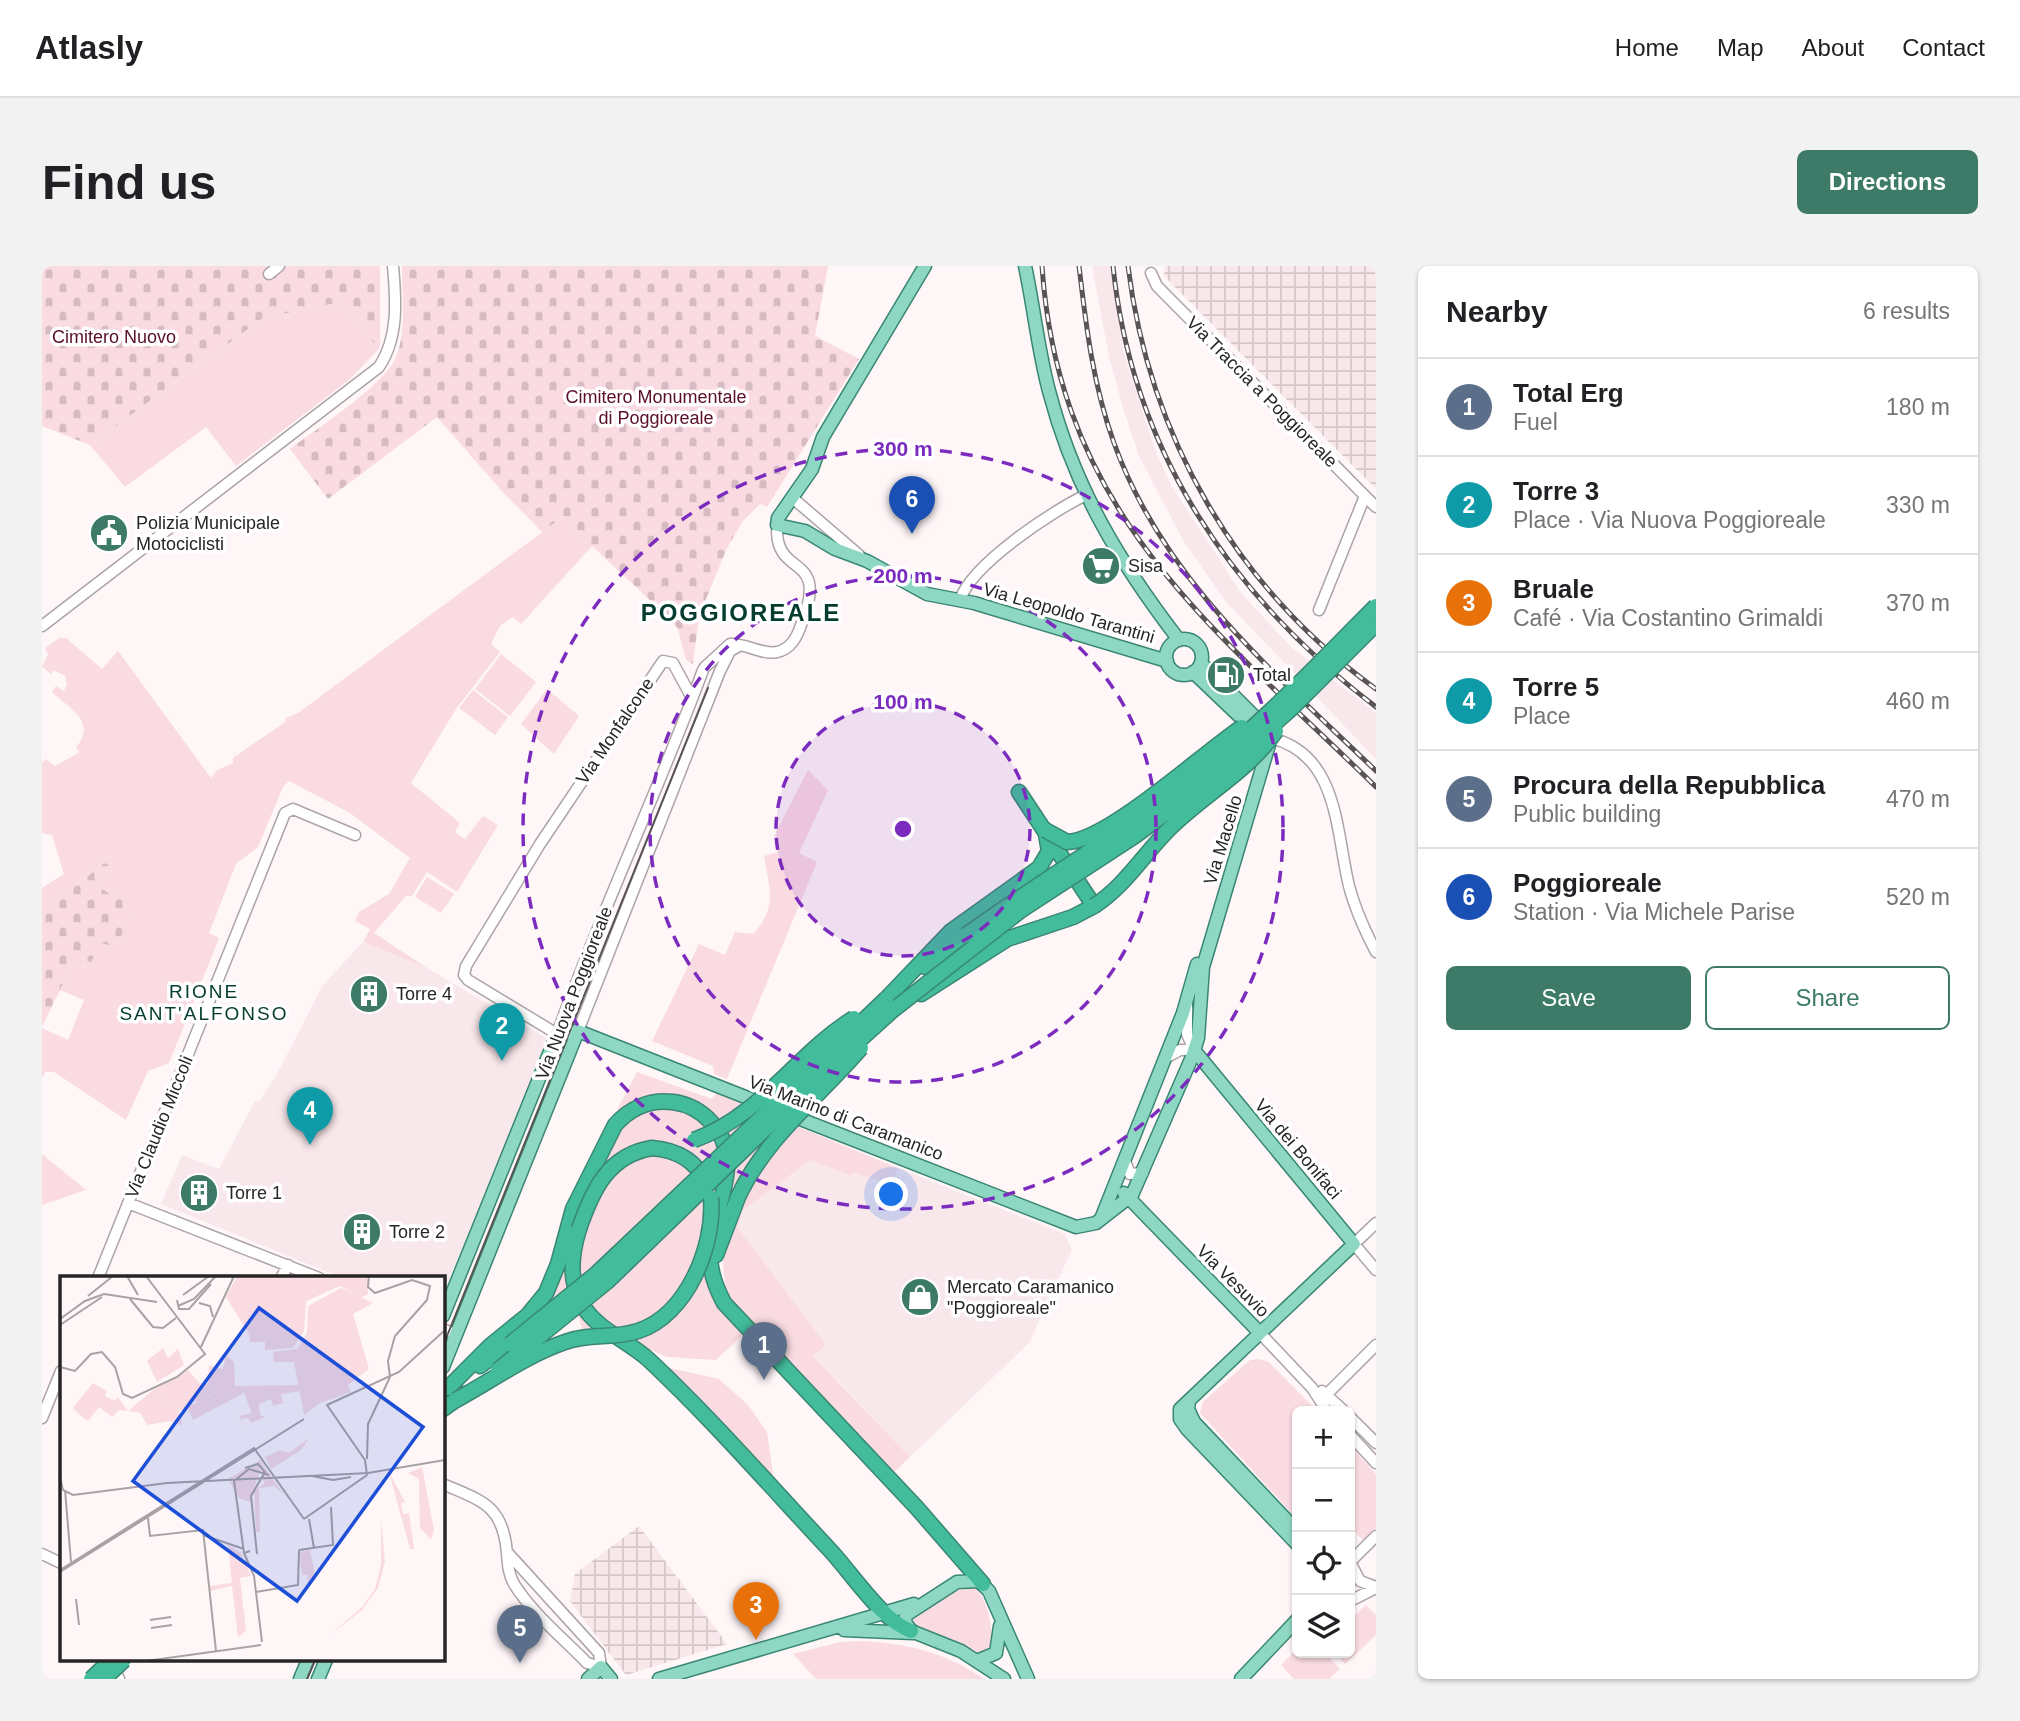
<!DOCTYPE html>
<html lang="en">
<head>
<meta charset="utf-8">
<style>
	body { margin:0; font-family:Helvetica,sans-serif; background:#f2f2f2; color:#202124 }
	.controls { position:absolute; right:21px; bottom:21px; display:grid; overflow:hidden; border-radius:10px; box-shadow:0 2px 5px #0004 }
	.controls button { width:63px; height:63px; display:grid; place-items:center; padding:0; border:0; border-bottom:2px solid #e0e0e0; background:#fff; color:#202124; font:35px sans-serif }
	.you { position:absolute; left:850px; top:929px; width:24px; height:24px; margin:-18px; border:5px solid #fff; border-radius:50%; background:#1a73e8; box-shadow:0 0 0 10px #1a73e833 }
	.badge { display:grid; place-items:center; width:46px; height:46px; border-radius:50%; background:#3d7b68; color:#fff; font-size:23px; font-weight:700 }
	.pin { position:absolute; translate:-50% -58px; filter:drop-shadow(0 2px 4px #0008) }
	.pin::after { content:''; position:absolute; top:37px; width:24px; height:21px; background:inherit; clip-path:polygon(0 0,100% 0,50% 100%) }
	.list { margin:0; padding:0; list-style:none }
	h2 { display:flex; justify-content:space-between; align-items:center; height:91px; margin:0; padding:0 28px; font-size:30px }
	h2 small { font-size:23px; font-weight:400; color:#757577 }
	.list li { display:grid; grid-template-columns:46px 1fr auto; gap:21px; align-items:center; box-sizing:border-box; height:98px; padding:0 28px; border-top:2px solid #e0e0e0 }
	.list b { display:block; font-size:26px; white-space:nowrap }
	.list p { margin:0; font-size:23px; white-space:nowrap; color:#757577 }
	.list em { font-size:23px; font-style:normal; color:#757577 }
	.actions { display:flex; gap:14px; padding:21px 28px }
	.actions a { flex:1; padding:16px 0; border:2px solid #3d7b68; border-radius:10px; text-align:center; font-size:24px; color:#3d7b68 }
	.actions .main { background:#3d7b68; color:#fff }
	.icon { flex:none; width:38px; height:38px; fill:none; stroke:currentColor; stroke-width:2; stroke-linecap:round; stroke-linejoin:round }
	.map { position:relative; flex:none; width:1334px; height:1413px; overflow:hidden; border-radius:10px }
	header { display:flex; align-items:center; gap:42px; box-sizing:border-box; height:98px; padding:0 35px; background:#fff; border-bottom:2px solid #e0e0e0 }
	header strong { font-size:33px }
	nav { display:flex; gap:38px; margin-inline-start:auto; font-size:24px }
	.intro { display:flex; align-items:center; justify-content:space-between; box-sizing:border-box; height:168px; padding:0 42px }
	h1 { margin:0; font-size:49px }
	.button { padding:18px 32px; border-radius:10px; background:#3d7b68; color:#fff; font-size:24px; font-weight:700 }
	main { display:flex; gap:42px; padding:0 42px }
	aside { flex:1; background:#fff; border-radius:10px; box-shadow:0 2px 5px #0004 }
	.map>svg:first-child { display:block }
</style>
</head>
<body>
<header>
<strong>Atlasly</strong>
<nav><a>Home</a><a>Map</a><a>About</a><a>Contact</a></nav>
</header>
<div class="intro"><h1>Find us</h1><a class="button">Directions</a></div>
<main>
<div class="map">
<svg width="1334" height="1413" viewBox="0 0 1334 1413">
	<defs>
		<pattern id="industrial-grid" width="8" height="8" patternUnits="userSpaceOnUse" patternTransform="scale(1.75)"><rect width="8" height="8" fill="#f9e8eb"/><path d="M0 4h8M4 0v8" fill="none" stroke="#d5c7c9"/></pattern>
		<pattern id="cemetery-stones" width="16" height="16" patternUnits="userSpaceOnUse" patternTransform="scale(1.75)"><rect width="16" height="16" fill="#fadbe2"/><path d="M2 7V4a2 2 0 0 1 4 0v3zM10 15v-3a2 2 0 0 1 4 0v3z" fill="#d6bcc2"/></pattern>
	</defs>
	<rect width="100%" height="100%" fill="#fff6f8"/>
	<!-- built -->
	<path fill="#f9e8eb" d="M1050 0H1068L1082 88 1113 184 1130 221 1199 327 1249 381 1334 447V493L1185 337 1142 276 1097 190 1081 142 1067 91Z
		M321 676 385 702 506 773 401 1027V1012H300L119 938 140 889 177 903 213 835 217 836 234 810 281 719Z
		M769 894 809 910 811 906 820 907 849 919 856 902 1023 968 1030 984 987 1077 868 1191 771 1089 784 1080 696 962 700 945Z"/>
	<!-- industrial -->
	<path fill="url(#industrial-grid)" d="M1123 0H1334V223L1122 10Z
		M597 1260 685 1378 584 1409 528 1335 533 1308Z"/>
	<!-- grass -->
	<path fill="#fadbe2" d="M298 35 337 83 307 114 194 200 164 161 83 221 48 179 221 52Z
		M522 250 536 258 533 264 551 279 479 358 471 351 458 360 449 378 458 386 414 443 369 517 418 557 413 566 423 573 441 550 456 559 415 626 385 606 370 630H364L332 667 385 702 321 676 328 663 313 655 317 646 347 628 368 592 308 547 247 515 241 521 216 581 194 598 167 667 177 672 127 797 106 805 84 854 12 806H3L0 813V762L26 774 42 734 18 724 31 697 43 702 44 695 49 696 76 633 56 621 67 600 62 597 7 642 0 641V622L22 608 10 569 0 567V497L4 493 13 500 38 486 34 482C55 455 29 444 10 426L14 420 22 425 25 418 23 410 12 404 9 408 0 401 6 388 3 382 17 372H24L60 403 76 385 169 512 175 504 191 497V492L243 456 244 452 256 447Z
		M459 388 494 416 468 450 433 423Z
		M505 423 537 450 512 488 479 458Z
		M431 424 466 451 453 469 417 442Z
		M766 504 786 524 757 587 775 596 685 813 672 808 671 800 610 775 657 678 683 689 693 666 711 668C736 642 727 622 722 590L736 586 732 570Z
		M385 611 412 628 399 647 373 631Z
		M595 806 670 833 674 827 856 902 850 919 811 906 809 910 769 894 700 945 696 962 784 1079 771 1090 868 1191 849 1209 688 1036C673 991 686 976 700 934L674 981 686 871 631 831 585 853 617 840 648 846 676 871 680 894 663 1006 675 1040 701 1069 674 1094 625 1091 592 1077 548 1042 525 1004 551 1061 540 1063 537 1052 495 1034 565 863Z
		M0 888 44 924 0 939Z
		M1217 1093 1227 1096 1275 1145H1255V1253L1158 1147 1161 1136 1208 1094Z
		M619 1100 677 1113 706 1139 725 1166 732 1215Z
		M1308 1180 1334 1208V1262L1321 1274 1308 1261Z
		M933 1322C946 1331 955 1373 945 1385L935 1386 869 1358V1349L911 1325Z
		M1324 1339 1334 1349V1369L1303 1398 1293 1387H1308V1354Z
		M823 1375C867 1378 905 1387 942 1413H774L751 1388 798 1376Z
		M1255 1383V1387H1283L1298 1403 1287 1413H1252L1239 1399Z"/>
	<!-- cemetery -->
	<path fill="url(#cemetery-stones)" d="M0 0H338V79L337 83 298 36 221 52 48 179 0 160Z
		M360 0H786L773 70 817 93 725 241 718 238 701 255 685 282 657 350 651 398 644 394 636 363 629 354 532 263 536 258 522 250 500 266 458 223 395 151 286 233 248 183C273 164 344 118 354 91 365 63 360 30 360 0Z
		M62 597 67 599 57 621 76 633 80 624 85 626 90 636 88 649 74 682 60 677 49 696 44 695 43 702 31 697 0 761V641L7 642Z"/>
	<g fill="none" stroke-linecap="round" stroke-linejoin="round">
		<!-- minor casing -->
		<g stroke="#aca4a6" stroke-width="13">
			<path id="minor" d="M1109 7 1115 20 1334 241
				M227 8 237 0
				M753 234 817 289
				M918 334C929 299 1010 245 1044 229
				M1277 344 1323 230
				M0 360 337 101C357 71 354 34 351 0
				M650 432 631 397 621 395 498 578 424 700 422 709 426 714 515 768C559 645 616 526 661 404L663 401 688 378C704 377 719 389 735 386 749 383 755 371 759 359 788 287 736 312 735 266
				M1229 472C1297 488 1294 567 1307 620 1313 643 1323 665 1334 686
				M1145 740V768L1152 784
				M536 765 678 405 688 385 697 380
				M1123 792 1138 784H1152
				M1083 895 1088 908 1101 907
				M86 937 277 1012
				M1334 957 1312 978 1334 1004
				M56 1012 243 547 251 543 313 569
				M239 1012 246 999
				M401 1063 413 1068
				M1218 1067 1270 1122 1285 1145
				M1280 1125 1302 1145
				M1285 1128 1334 1079
				M1308 1151 1334 1177
				M0 1152 19 1105
				M1308 1169 1334 1197
				M401 1218C440 1235 461 1239 465 1287 466 1298 466 1307 472 1318 490 1347 521 1372 545 1397L559 1401 557 1387 465 1286
				M0 1288 19 1297
				M1308 1296 1318 1315 1334 1321
				M1308 1296 1334 1270
				M1308 1335 1334 1322
				M70 1396 77 1413"/>
		</g>
		<!-- major casing -->
		<g stroke="#398772" stroke-width="15">
			<path id="major" d="M883 0 781 171 770 203 736 252 735 259 763 265 793 283 825 295 885 328 932 337 1125 395
				M983 0C992 42 996 84 1007 125 1032 221 1077 296 1137 374
				M1124 391a18 18 0 1 1 36 0a18 18 0 1 1-36 0Z
				M1151 406 1216 468
				M1152 784 1312 978 1138 1143V1153L1145 1163 1255 1278
				M748 849 1034 961 1054 957 1090 929 1150 791 1156 772 1161 701 1229 472 1221 459 1159 397
				M1082 927 1218 1067
				M1059 953 1141 747 1155 698
				M401 1050 515 768 536 765 721 838
				M401 1101 536 765
				M1147 1135 1146 1143 1152 1156 1255 1265
				M802 1364 871 1367
				M935 1395 954 1387 958 1360
				M258 1413 266 1394
				M276 1413 284 1394
				M546 1413 559 1401 569 1413
				M617 1413 872 1338
				M962 1413 919 1385 869 1365 863 1356 864 1349 915 1316 937 1315 947 1325 986 1413
				M1199 1413 1255 1354"/>
		</g>
		<!-- highway casing -->
		<g stroke="#398772" stroke-width="17">
			<path id="highway" d="M883 701 924 669
				M879 728 965 673 1031 651 1052 640 977 526
				M844 733 908 666 997 602 1007 585 1004 568
				M610 882C635 884 654 894 665 918
				M537 963C529 989 526 1016 541 1040 556 1064 586 1075 607 1094 670 1153 728 1220 787 1283 809 1306 840 1355 869 1365
				M674 989 696 931
				M438 1100 468 1078
				M406 1122 449 1079 486 1049 504 1027 516 998 531 943 573 859C588 842 608 833 631 836 646 838 659 845 669 856 705 894 670 943 668 985 667 1003 674 1022 682 1037L875 1242 941 1318
				M401 1143 422 1128"/>
		</g>
		<!-- minor -->
		<use href="#minor" stroke="#fff" stroke-width="10"/>
		<!-- major -->
		<use href="#major" stroke="#8ed7c3" stroke-width="12"/>
		<!-- highway -->
		<use href="#highway" stroke="#42bc9b" stroke-width="14"/>
		<!-- tram -->
		<path stroke="#585454" stroke-width="2" d="M401 1080 666 422
			M265 1413 273 1394"/>
		<!-- rail casing -->
		<g stroke="#585454" stroke-width="5">
			<path id="rail" d="M1000 0C1017 249 1170 360 1334 521
				M1037 0C1044 60 1051 119 1072 177 1121 314 1233 407 1334 505
				M1071 0C1090 185 1189 330 1334 441
				M1086 0C1107 170 1194 322 1334 423"/>
		</g>
		<!-- rail -->
		<use href="#rail" stroke="#fff" stroke-width="2.5" stroke-dasharray="8" stroke-linecap="butt"/>
		<!-- highway-bridge casing -->
		<g stroke="#398772" stroke-width="17" stroke-linecap="butt">
			<path id="highway-bridge" d="M1003 564 1025 576C1066 575 1161 487 1200 461
				M1052 640C1083 620 1102 588 1127 563 1162 528 1206 506 1234 465
				M924 669C999 615 1079 568 1152 511 1218 460 1275 399 1334 340
				M652 874C719 850 754 788 812 752
				M696 931C724 871 777 831 819 782
				M537 963C550 925 566 889 610 882
				M468 1078 554 1008 844 733
				M456 1104 566 1015 779 809 851 744 978 645 1093 570 1176 508 1249 443 1334 358
				M414 1134C449 1115 485 1089 523 1076 547 1067 572 1073 596 1065 645 1049 673 980 669 932
				M63 1412 82 1394
				M49 1413 69 1394"/>
		</g>
		<!-- highway-bridge -->
		<use href="#highway-bridge" stroke="#42bc9b" stroke-width="14"/>
	</g>
	<!-- distance rings -->
	<circle cx="861" cy="563" r="127" fill="#7b2cbf" fill-opacity=".12"/>
	<g fill="none" stroke="#7b2cbf" stroke-width="3.5" stroke-dasharray="12 9">
		<circle cx="861" cy="563" r="127"/>
		<circle cx="861" cy="563" r="253"/>
		<circle cx="861" cy="563" r="380"/>
	</g>
	<!-- icons -->
	<defs>
		<g id="civic-disc" transform="scale(2.0125)"><circle r="9.5" fill="#3d7b68" stroke="#fff"/><path d="M-.6-6.5H3V-4.5H.6V-3L4-1V1h2V6H-6V1h2V-1L-.6-3ZM-1.2 2.5V6h2.4V2.5Z" fill="#fff"/></g>
		<g id="supermarket-disc" transform="scale(2.0125)"><circle r="9.5" fill="#3d7b68" stroke="#fff"/><path d="M-6-5.5h2.5l.6 2H6L4.5 2H-2.5L-4.4-4H-6ZM-1.5 3.2a1.3 1.3 0 1 0 .1 0ZM3 3.2a1.3 1.3 0 1 0 .1 0Z" fill="#fff"/></g>
		<g id="fuel-disc" transform="scale(2.0125)"><circle r="9.5" fill="#3d7b68" stroke="#fff"/><path d="M-5.5-6h7V0h2V4h1.3V-2.5L3-4.5l.8-.8L6-3V5H2.5V1h-1V6h-7ZM-4.2-4.7v3.2H.2V-4.7Z" fill="#fff"/></g>
		<g id="building-disc" transform="scale(2.0125)"><circle r="9.5" fill="#3d7b68" stroke="#fff"/><path d="M-4-6H4V6H1V3H-1V6H-4ZM-2.5-4.3h1.7v1.8h-1.7ZM.8-4.3h1.7v1.8H.8ZM-2.5-1h1.7V.8h-1.7ZM.8-1h1.7V.8H.8Z" fill="#fff"/></g>
		<g id="shop-disc" transform="scale(2.0125)"><circle r="9.5" fill="#3d7b68" stroke="#fff"/><path d="M-5-2.5h2.3a2.7 3.5 0 0 1 5.4 0H5L5.5 6h-11ZM-1.5-2.5h3a1.5 2.3 0 0 0-3 0Z" fill="#fff"/></g>
	</defs>
	<g fill-rule="evenodd">
		<use href="#civic-disc" x="67" y="267"/>
		<use href="#supermarket-disc" x="1059" y="300"/>
		<use href="#fuel-disc" x="1184" y="409"/>
		<use href="#building-disc" x="327" y="728"/>
		<use href="#building-disc" x="157" y="927"/>
		<use href="#building-disc" x="320" y="966"/>
		<use href="#shop-disc" x="878" y="1031"/>
	</g>
	<g text-anchor="middle" stroke-width="7" stroke-linejoin="round" paint-order="stroke">
		<!-- park labels -->
		<g font-size="18" fill="#590e2b" stroke="#fff">
			<text x="72" y="77">Cimitero Nuovo</text>
			<text x="614" y="137">Cimitero Monumentale<tspan x="614" dy="21">di Poggioreale</tspan></text>
		</g>
		<!-- street labels -->
		<g font-size="18" fill="#282525" stroke="#fff">
			<text transform="translate(1220 126) rotate(45)" y="6">Via Traccia a Poggioreale</text>
			<text transform="translate(1027 347) rotate(16)" y="6">Via Leopoldo Tarantini</text>
			<text transform="translate(573 465) rotate(-56)" y="6">Via Monfalcone</text>
			<text transform="translate(1181 574) rotate(-73)" y="6">Via Macello</text>
			<text transform="translate(532 727) rotate(-69)" y="6">Via Nuova Poggioreale</text>
			<text transform="translate(804 852) rotate(21)" y="6">Via Marino di Caramanico</text>
			<text transform="translate(117 861) rotate(-68)" y="6">Via Claudio Miccoli</text>
			<text transform="translate(1256 883) rotate(50)" y="6">Via dei Bonifaci</text>
			<text transform="translate(1191 1015) rotate(45)" y="6">Via Vesuvio</text>
		</g>
		<!-- poi labels -->
		<g font-size="18" fill="#282525" stroke="#fff" text-anchor="start">
			<text x="94" y="263">Polizia Municipale<tspan x="94" dy="21">Motociclisti</tspan></text>
			<text x="1086" y="306">Sisa</text>
			<text x="1211" y="415">Total</text>
			<text x="354" y="734">Torre 4</text>
			<text x="184" y="933">Torre 1</text>
			<text x="347" y="972">Torre 2</text>
			<text x="905" y="1027">Mercato Caramanico<tspan x="905" dy="21">"Poggioreale"</tspan></text>
		</g>
		<!-- neighbourhood labels -->
		<g font-size="19" letter-spacing="2" fill="#043c2f" stroke="#fff">
			<text x="162" y="732">RIONE<tspan x="162" dy="22">SANT'ALFONSO</tspan></text>
		</g>
		<!-- district labels -->
		<g font-size="24" font-weight="bold" letter-spacing="2" fill="#043c2f" stroke="#fff">
			<text x="699" y="355">POGGIOREALE</text>
		</g>
	</g>
	<!-- overview -->
	<g transform="translate(18 1010)">
		<rect width="385" height="385" fill="#fff6f8"/>
		<path d="M189 58H222L233 62V72L205 74V66H190ZM166 79 174 86 175 110 240 109 242 115 221 118 223 127 213 130 211 123 199 128 200 139 205 141 191 147 188 142 181 143 184 152 179 140 192 137 184 117 133 144 128 131 119 135 122 149 110 145 87 149 80 137 68 135 93 114 118 132 131 125 134 129 141 120 148 122 154 116 139 107 148 108 149 89 163 93ZM249 162 241 174 211 193 205 181 220 174 229 177ZM200 184 224 219 214 210 199 212 200 256H196L194 214 204 208 201 191 190 226 179 222 168 203ZM362 191 374 254 371 263 360 252 359 203 348 197ZM329 196 345 226 341 227 343 238 349 237 354 273H350ZM321 243 325 285 318 312 302 334 270 359 302 331 315 313 321 288ZM168 269 181 277 191 300 180 302 186 355 178 361 172 310 150 315 149 310 172 307ZM250 274 256 303 248 306 247 299H242L239 276Z" fill="#fadbe2"/>
		<path d="M177 0H308V18L301 22 280 10 246 25 244 55 233 72V63L222 58H189L166 21ZM281 12 313 27 293 38 309 93 288 109 291 116 260 127 244 139 234 86H214L213 76 237 73 247 57 248 30ZM103 72 108 82 118 73 124 89 97 106 87 85ZM128 94 143 111H154L152 119 118 132 93 114ZM33 107 47 115 45 120 55 125 58 121 68 135 59 134 52 141 39 131 28 145 21 140 13 132Z" fill="#fadbe2"/>
		<path fill="none" stroke="#a9a2a4" stroke-width="2" d="M67 0 78 19M309 0 308 11 315 17 352 4 370 10 367 24 335 60 328 85 330 101M123 19 149 0M28 20 53 0M70 23 93 51 103 52 116 42M117 24 119 33H129L151 8M139 27 150 30 153 41M118 30 134 23 156 0M0 43 25 25 44 18 97 26M0 49 42 21M141 71 174 0M0 91 15 95 31 78 42 76 55 91 63 118 72 122 117 101 145 78 86 0M307 183 308 148 330 101M185 192 198 188 205 196 191 220 197 278M252 200 273 204 291 201M0 201 3 214 13 219 107 207 308 197 385 184M5 214 11 286M88 242 90 260 143 254 156 375M244 243 307 199 305 184 267 129 339 96 385 54M249 243 254 272M143 259 184 273M239 274 273 269 271 231M190 275 184 277 194 300 202 366M184 277 174 205 189 193 209 199M0 294 194 172 244 243M0 296 244 143M196 316 238 309 239 274M16 323 19 349M90 344 111 341M91 352 112 349M86 385 201 369"/>
		<path fill="#1d4ed8" fill-opacity="0.15" stroke="#1d4ed8" stroke-width="3.5" d="M199 32 363 151 237 325 73 205Z"/>
		<rect width="385" height="385" fill="none" stroke="#282525" stroke-width="3.5"/>
	</g>
	<circle cx="861" cy="563" r="10" fill="#7b2cbf" stroke="#fff" stroke-width="3.5"/>
	<g font-size="21" text-anchor="middle" font-weight="bold" fill="#7b2cbf" stroke="#fff" stroke-width="7" stroke-linejoin="round" paint-order="stroke">
		<text x="861" y="190">300 m</text>
		<text x="861" y="317">200 m</text>
		<text x="861" y="443">100 m</text>
	</g>
</svg>
<div class="controls">
<button>+</button>
<button>−</button>
<button><svg class="icon" aria-label="locate" viewBox="0 0 24 24"><circle cx="12" cy="12" r="6"/><path d="M12 2v4M12 18v4M2 12h4M18 12h4"/></svg></button>
<button><svg class="icon" aria-label="layers" viewBox="0 0 24 24"><path d="M12 4l9 5-9 5-9-5zM3 14l9 5 9-5"/></svg></button>
</div>
<div class="you"></div>
<div class="pin badge" style="left:722px;top:1114px;background:#5c6f8a">1</div>
<div class="pin badge" style="left:460px;top:795px;background:#0f9aa8">2</div>
<div class="pin badge" style="left:714px;top:1374px;background:#e8710a">3</div>
<div class="pin badge" style="left:268px;top:879px;background:#0f9aa8">4</div>
<div class="pin badge" style="left:478px;top:1397px;background:#5c6f8a">5</div>
<div class="pin badge" style="left:870px;top:268px;background:#1a4fb4">6</div>
</div>
<aside>
<h2>Nearby<small>6 results</small></h2>
<ul class="list">
<li><span class="badge" style="background:#5c6f8a">1</span><div><b>Total Erg</b><p>Fuel</p></div><em>180 m</em></li>
<li><span class="badge" style="background:#0f9aa8">2</span><div><b>Torre 3</b><p>Place · Via Nuova Poggioreale</p></div><em>330 m</em></li>
<li><span class="badge" style="background:#e8710a">3</span><div><b>Bruale</b><p>Café · Via Costantino Grimaldi</p></div><em>370 m</em></li>
<li><span class="badge" style="background:#0f9aa8">4</span><div><b>Torre 5</b><p>Place</p></div><em>460 m</em></li>
<li><span class="badge" style="background:#5c6f8a">5</span><div><b>Procura della Repubblica</b><p>Public building</p></div><em>470 m</em></li>
<li><span class="badge" style="background:#1a4fb4">6</span><div><b>Poggioreale</b><p>Station · Via Michele Parise</p></div><em>520 m</em></li>
</ul>
<div class="actions"><a class="main">Save</a><a>Share</a></div>
</aside>
</main>
</body>
</html>
